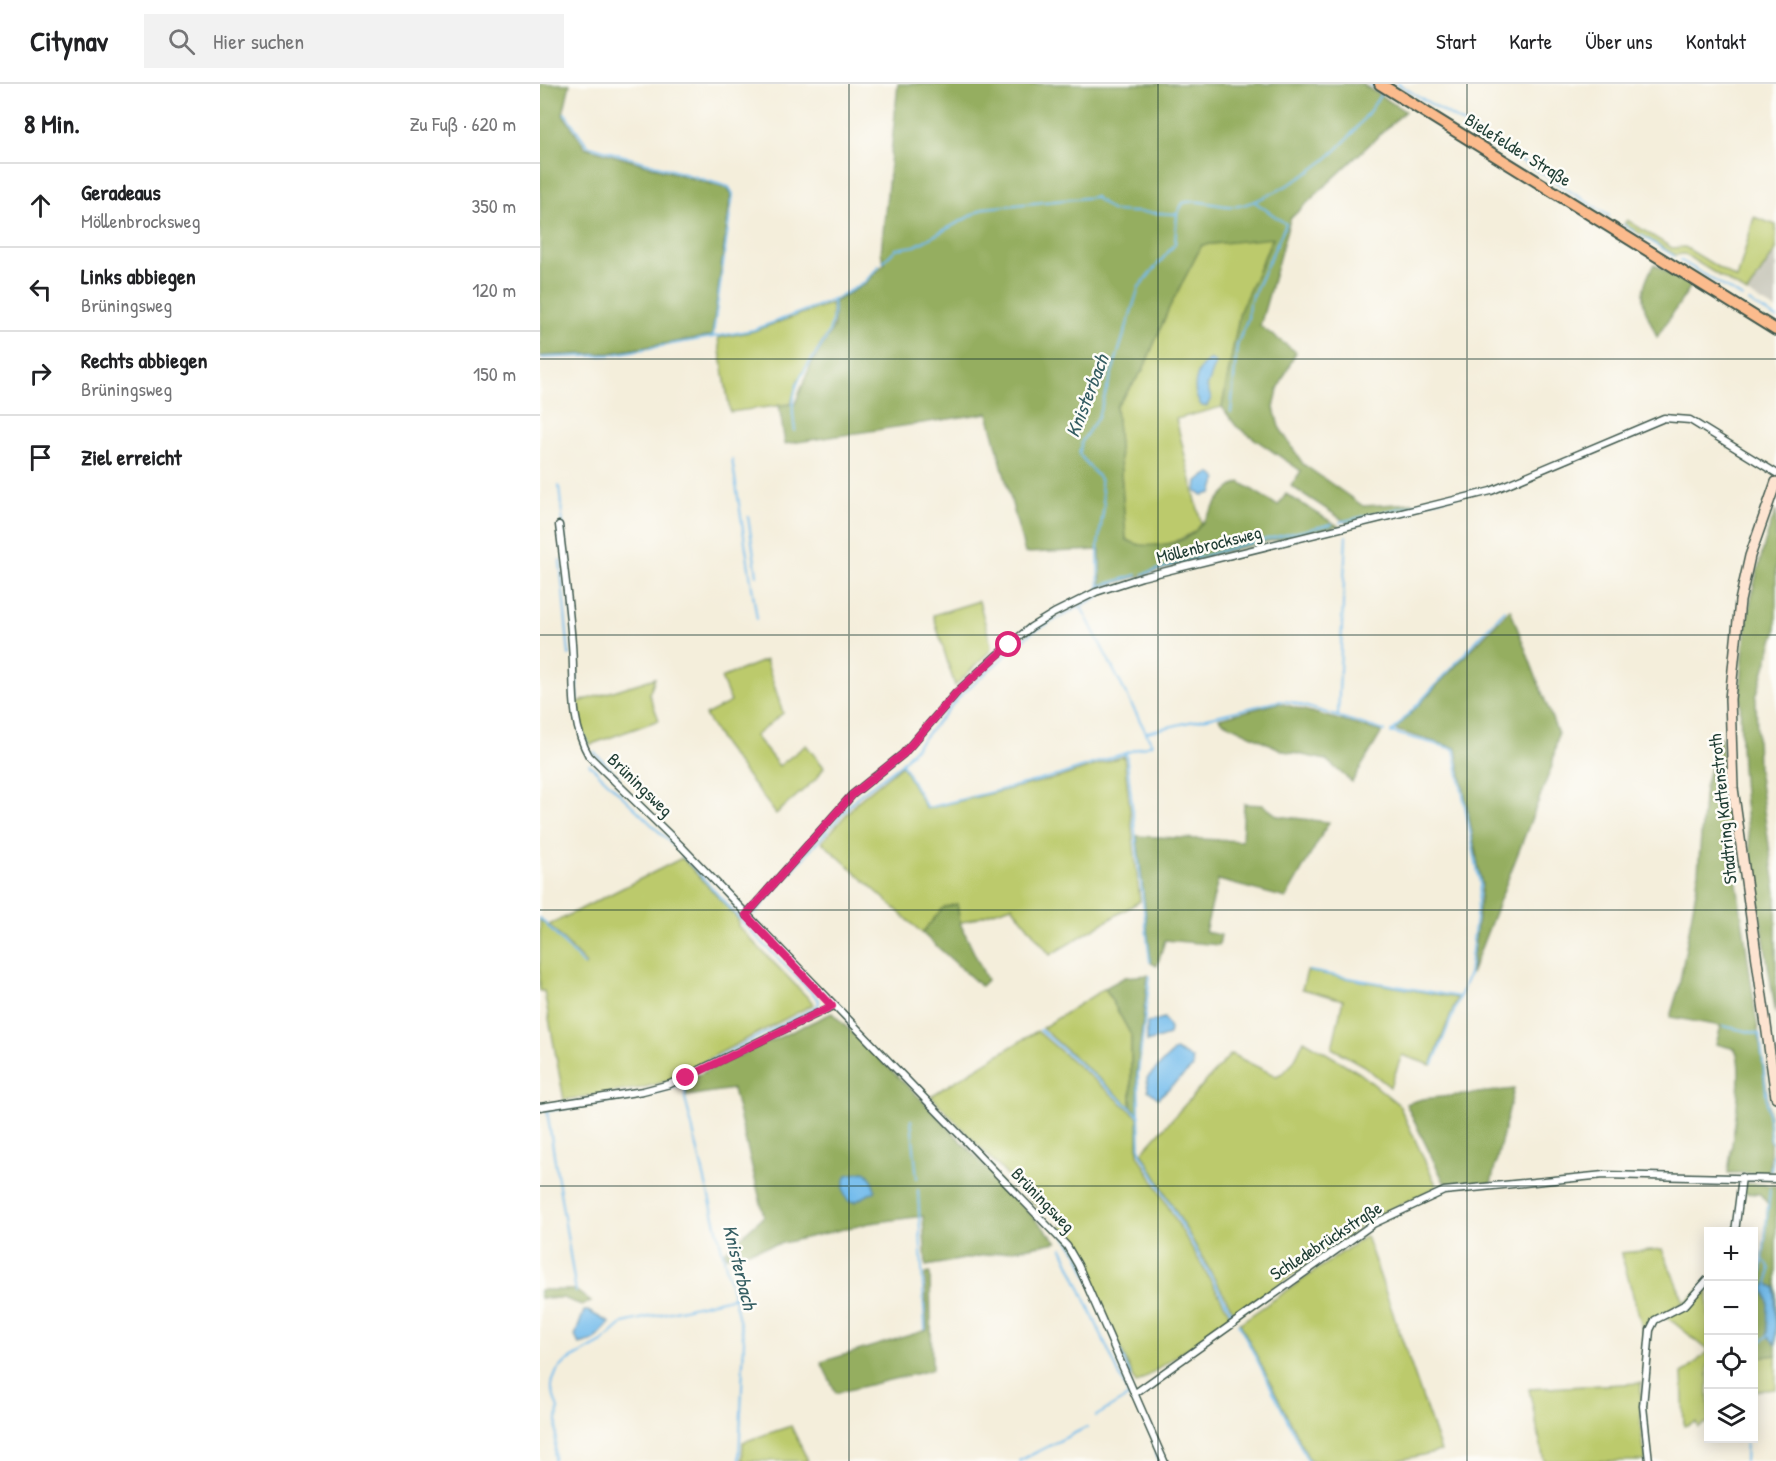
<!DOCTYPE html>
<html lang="de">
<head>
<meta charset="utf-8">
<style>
	body { margin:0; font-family:"Patrick Hand",sans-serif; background:#f2f2f2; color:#202124 }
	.controls { position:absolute; right:18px; bottom:18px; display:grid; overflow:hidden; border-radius:0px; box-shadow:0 3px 15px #0003 }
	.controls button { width:54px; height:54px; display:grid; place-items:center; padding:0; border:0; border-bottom:2px solid #e0e0e0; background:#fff; color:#202124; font:30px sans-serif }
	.stop { position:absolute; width:18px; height:18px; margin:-14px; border:4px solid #db2777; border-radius:50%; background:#fff }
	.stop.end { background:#db2777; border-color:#fff; box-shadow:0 2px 6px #0008 }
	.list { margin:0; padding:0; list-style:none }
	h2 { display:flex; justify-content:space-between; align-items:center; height:78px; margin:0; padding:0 24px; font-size:26px }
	h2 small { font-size:20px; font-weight:400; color:#757577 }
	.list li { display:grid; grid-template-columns:39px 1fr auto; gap:18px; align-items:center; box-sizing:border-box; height:84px; padding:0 24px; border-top:2px solid #e0e0e0 }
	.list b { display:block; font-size:22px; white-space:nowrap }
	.list p { margin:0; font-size:20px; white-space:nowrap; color:#757577 }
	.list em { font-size:20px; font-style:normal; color:#757577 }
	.icon { flex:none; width:33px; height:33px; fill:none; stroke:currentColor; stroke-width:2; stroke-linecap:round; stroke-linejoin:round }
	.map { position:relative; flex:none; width:1236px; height:1377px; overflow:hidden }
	header { display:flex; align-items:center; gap:36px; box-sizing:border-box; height:84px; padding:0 30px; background:#fff; border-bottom:2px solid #e0e0e0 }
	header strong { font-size:28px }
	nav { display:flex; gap:33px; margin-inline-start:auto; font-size:21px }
	.search { width:420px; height:54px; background:#f2f2f2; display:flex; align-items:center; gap:15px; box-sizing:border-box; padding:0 21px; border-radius:0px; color:#757577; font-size:22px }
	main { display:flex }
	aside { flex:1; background:#fff }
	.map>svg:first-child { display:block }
</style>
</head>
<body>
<header>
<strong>Citynav</strong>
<div class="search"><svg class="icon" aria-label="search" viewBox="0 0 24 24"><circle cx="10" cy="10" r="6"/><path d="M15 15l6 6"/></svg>Hier suchen</div>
<nav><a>Start</a><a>Karte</a><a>Über uns</a><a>Kontakt</a></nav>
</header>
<main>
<aside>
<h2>8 Min.<small>Zu Fuß · 620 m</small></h2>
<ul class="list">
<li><svg class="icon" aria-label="ahead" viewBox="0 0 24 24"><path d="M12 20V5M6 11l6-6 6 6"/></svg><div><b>Geradeaus</b><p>Möllenbrocksweg</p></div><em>350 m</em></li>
<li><svg class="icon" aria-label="left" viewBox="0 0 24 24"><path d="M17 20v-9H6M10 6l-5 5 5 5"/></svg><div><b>Links abbiegen</b><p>Brüningsweg</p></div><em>120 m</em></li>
<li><svg class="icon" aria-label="right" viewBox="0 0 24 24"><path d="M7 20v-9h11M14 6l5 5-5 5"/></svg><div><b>Rechts abbiegen</b><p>Brüningsweg</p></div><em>150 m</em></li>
<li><svg class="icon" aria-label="arrive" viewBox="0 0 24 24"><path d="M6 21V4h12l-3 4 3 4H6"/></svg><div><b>Ziel erreicht</b></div></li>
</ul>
</aside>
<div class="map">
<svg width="1236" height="1377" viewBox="0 0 1236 1377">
	<rect width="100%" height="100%" fill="#fdfcf7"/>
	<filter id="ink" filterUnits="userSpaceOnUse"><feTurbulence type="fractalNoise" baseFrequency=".0167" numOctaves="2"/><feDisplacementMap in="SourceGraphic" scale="12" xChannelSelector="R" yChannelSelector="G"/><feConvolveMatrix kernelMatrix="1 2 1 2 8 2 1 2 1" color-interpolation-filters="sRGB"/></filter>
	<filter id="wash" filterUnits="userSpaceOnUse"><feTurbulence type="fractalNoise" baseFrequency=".008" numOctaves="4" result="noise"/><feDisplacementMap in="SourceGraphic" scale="24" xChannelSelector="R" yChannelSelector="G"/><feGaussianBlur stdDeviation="1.35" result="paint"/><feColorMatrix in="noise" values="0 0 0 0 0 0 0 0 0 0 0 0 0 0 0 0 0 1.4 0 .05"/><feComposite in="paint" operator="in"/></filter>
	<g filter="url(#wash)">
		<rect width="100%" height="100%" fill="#f4eedb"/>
		<!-- industrial -->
		<path fill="#c6c5b8" d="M1236 166V226L1207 209Z"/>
		<!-- green -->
		<path fill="#bcca6c" stroke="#6e8450" stroke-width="1.5" d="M1214 133 1236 141V166L1207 209 1144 170 1135 171 1084 140 1087 136 1132 164 1145 163 1197 195Z
			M733 153 700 228 682 323 636 335 662 442C641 457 611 472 586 455L576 323 603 286 629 224 662 161Z
			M292 219V243L258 296 251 320 190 328 178 254 214 247Z
			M439 517 451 561 450 567 415 602 393 531Z
			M226 576 243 629 215 652 239 682 266 661 284 683 277 694 236 730 182 659 165 631 191 618 181 594Z
			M115 594 109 610 119 636 49 661 40 643 38 618Z
			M584 672 600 817 510 871 472 822 420 839 417 820 403 824 382 849 282 758 318 717 362 681 386 725 521 693Z
			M142 774 198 835V842L274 920 147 986 145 992 102 1004 24 1016 4 907H0V835L45 882 46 880 9 841Z
			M767 887 917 914 891 981 862 971 850 1003 824 982 792 964 803 916 762 905Z
			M565 904 591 951V1023L502 944Z
			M497 947 598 1033V1070L692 1234 596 1300 540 1169 521 1145 523 1139 510 1125 501 1127 391 1012Z
			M764 956 820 989 859 1021 897 1103 831 1135 696 1232 602 1068 691 970 736 992C752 986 757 971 764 956Z
			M826 1152 901 1367 855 1377H770L700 1239Z
			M1122 1165 1144 1218 1113 1236 1106 1257 1081 1169Z
			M1214 1188H1221L1214 1256Z
			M1168 1199V1266L1127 1233Z
			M1168 1267V1338L1158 1343 1156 1338 1144 1342 1142 1289 1149 1285Z
			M1236 1271V1305L1214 1307V1274Z
			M1101 1299V1346L1106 1377H1004L989 1305Z
			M251 1342 268 1377H202L203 1358Z"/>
		<!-- forest -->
		<path fill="#95ae60" stroke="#5a764a" stroke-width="1.5" d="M0 0H30L23 30 45 63 188 105 191 110 172 252 70 269 0 272Z
			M358 0H822L865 27 750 135 720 242 756 268 738 305 734 324 739 343 763 380 823 422 873 419 875 425 809 440 751 402 761 387 696 342 682 323 700 227 733 154 662 161 629 224 603 286 576 323 586 455C597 462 605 462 618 461 670 459 664 416 700 398L738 422 746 410 798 442 699 464 561 503 560 466 485 469 448 329 245 360 239 321 255 320 271 280 294 243V218L325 200 345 179 341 169Z
			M1114 180 1151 202 1117 253C1103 219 1095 215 1114 180Z
			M1236 427V547L1216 613 1218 685 1236 809V931C1214 787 1181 642 1215 497 1221 474 1226 449 1236 427Z
			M970 525 1018 650 1012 682 931 890 942 801 916 664 855 646Z
			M739 619 842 648 812 698 786 676 744 667 681 637 679 634Z
			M1178 654H1181C1187 745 1203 836 1215 926 1223 980 1234 1036 1229 1089H1188C1191 1063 1206 984 1195 965L1176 960 1181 942 1130 933 1139 903 1157 801 1165 703Z
			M704 720 723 721 738 732 789 738 746 814 678 796 665 848 681 851 679 861 625 856 617 882 611 879 597 752 702 757Z
			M417 820 420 839 447 896 441 902 382 849 403 824Z
			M608 891 597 989 599 1030 591 1023V951L565 904 585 893Z
			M292 929 383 1017 517 1158 386 1182 383 1132 330 1139 186 1172 185 1167 224 1132 193 1005 146 1012 149 995Z
			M974 1005 951 1099 912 1102 904 1098 866 1020 882 1015Z
			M1207 1099 1236 1102V1271L1214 1274 1228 1120 1220 1110 1203 1109Z
			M390 1189 392 1286 296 1309 281 1278 387 1246 385 1190Z
			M0 1206H35L51 1218 42 1221 23 1214H0Z"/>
		<!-- water -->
		<path fill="#73bcec" stroke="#497c90" stroke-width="1.5" d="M670 275 676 279 667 303 671 314 667 322H662C650 308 655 285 670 275Z
			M670 389 677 394 672 409 663 411 656 408 657 397Z
			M624 934 630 945 629 951 607 958V939Z
			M635 966 652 975 653 983 618 1014 608 1006 607 994Z
			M323 1088 327 1089 333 1097 335 1107 315 1118 309 1117C301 1110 303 1100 307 1091Z
			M1227 1199 1235 1204 1236 1260 1227 1252 1228 1217 1224 1204Z
			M44 1227H48L70 1239 54 1256 39 1260 35 1252Z"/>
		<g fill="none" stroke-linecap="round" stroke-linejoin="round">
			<!-- stream -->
			<path stroke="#73bcec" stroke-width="2" d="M829 0 841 8
				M858 0 942 51
				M0 25V27
				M25 29 47 61 189 103 193 110 173 251
				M949 56 1069 132
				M1084 141 1094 147
				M1101 151 1134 172
				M1140 176 1203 214
				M343 178 356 165 375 162 445 124 555 113 572 127 637 130
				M1209 218 1236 234
				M0 274 70 271 213 246 293 216 324 199 339 182
				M691 328 697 261 708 234 709 220 746 140 715 118
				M255 347C254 338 252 328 253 319 256 276 298 265 293 216
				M192 375 217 535
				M19 402 36 562 37 614
				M208 433 217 491
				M800 438 935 407
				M20 476 29 571
				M603 490 697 462 792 440
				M560 502 597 491
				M798 632 806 452
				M607 648 739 617 751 618 845 647
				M851 648 914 665 940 800 929 890 893 980
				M42 649 47 659
				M851 649 965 526
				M54 668 79 694
				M586 669 610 878
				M362 679 387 724 520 691 612 660 541 523
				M49 680 138 766 205 841 279 916 278 922 149 988
				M214 830 317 713 362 679 420 612 492 548 559 512 558 461 564 422 560 395 539 370 542 357 558 333 599 203 635 160 637 130 643 119C660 114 680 124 698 122 712 120 724 113 737 107 786 82 814 53 843 7
				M0 834 44 881
				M769 887 920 913
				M610 892 598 989 600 1068 694 1233
				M1183 942 1220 950 1231 1057 1235 1060 1231 1087
				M500 946 600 1032
				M145 999V1014L204 1256 199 1377
				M371 1036 377 1094
				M378 1106 385 1245
				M525 1152 538 1170 591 1293
				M522 1164 590 1314
				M1223 1176C1234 1184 1228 1190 1228 1202
				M36 1208 7 1027 103 1012 145 1000
				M699 1240 768 1377
				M1214 1263 1228 1252
				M1214 1268 1230 1104
				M556 1332 589 1312
				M615 1369 619 1377
				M14 1376 18 1325 12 1307V1299L17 1287 27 1277 62 1258 83 1239 195 1213
				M479 1377 547 1343
				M1205 1377 1206 1354"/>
		</g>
	</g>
	<g filter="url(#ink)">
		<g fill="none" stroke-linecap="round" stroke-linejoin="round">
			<!-- street casing -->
			<g stroke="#3f584d" stroke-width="9">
				<path id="street" d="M19 441C24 481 29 520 32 560 35 599 29 637 49 672L142 763 527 1162 538 1181 624 1377
					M206 831 312 711 363 670 417 608 456 572 491 543 514 529 556 508 602 493 951 407 1124 334 1150 336 1236 389
					M0 1023 103 1007 130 1000 293 922
					M1195 1148 1202 1093
					M594 1310 833 1140 904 1107 1064 1091 1236 1095
					M1109 1377 1103 1322 1110 1246 1115 1236 1146 1220 1168 1195"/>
			</g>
			<!-- secondary casing -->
			<g stroke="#3f584d" stroke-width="12">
				<path id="secondary" d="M1236 398 1210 472 1200 517 1190 615 1193 704 1236 1013"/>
			</g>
			<!-- primary casing -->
			<g stroke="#3f584d" stroke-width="14">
				<path id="primary" d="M840 0 1236 246"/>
			</g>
			<!-- street -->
			<use href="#street" stroke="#fff" stroke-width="6"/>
			<!-- secondary -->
			<use href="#secondary" stroke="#fde4d1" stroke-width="9"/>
			<!-- primary -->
			<use href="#primary" stroke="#fbbb8d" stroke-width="10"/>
		</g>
	</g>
	<g fill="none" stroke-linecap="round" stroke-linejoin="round" filter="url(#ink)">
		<!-- route -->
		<path stroke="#db2777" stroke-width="8" d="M146 994 292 922 206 831 312 711 363 670 417 608 469 561"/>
	</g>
	<!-- grid -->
	<path fill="none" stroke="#1f3d34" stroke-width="1.5" stroke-opacity="0.55" d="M309 0V1377M618 0V1377M927 0V1377M0 275H1236M0 551H1236M0 826H1236M0 1102H1236"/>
	<g text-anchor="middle" stroke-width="5" stroke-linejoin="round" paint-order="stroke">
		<!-- street labels -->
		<g font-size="18" fill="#1f3d34" stroke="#fdfcf7">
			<text transform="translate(978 66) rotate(32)" y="6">Bielefelder Straße</text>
			<text transform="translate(669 461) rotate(-14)" y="6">Möllenbrocksweg</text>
			<text transform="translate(100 701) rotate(44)" y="6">Brüningsweg</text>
			<text transform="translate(1183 725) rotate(-96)" y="6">Stadtring Kattenstroth</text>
			<text transform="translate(503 1116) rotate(46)" y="6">Brüningsweg</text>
			<text transform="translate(786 1157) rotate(-33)" y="6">Schledebrückstraße</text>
		</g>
		<!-- water labels -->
		<g font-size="20" font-style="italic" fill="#345d62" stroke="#fdfcf7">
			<text transform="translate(547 312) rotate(-69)" y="7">Knisterbach</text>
			<text transform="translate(200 1183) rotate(76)" y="7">Knisterbach</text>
		</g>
	</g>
</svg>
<div class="controls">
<button>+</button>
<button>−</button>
<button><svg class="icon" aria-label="locate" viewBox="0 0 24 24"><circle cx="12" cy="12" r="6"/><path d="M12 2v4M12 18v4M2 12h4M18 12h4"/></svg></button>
<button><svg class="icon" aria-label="layers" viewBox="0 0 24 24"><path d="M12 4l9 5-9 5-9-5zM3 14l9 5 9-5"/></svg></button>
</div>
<div class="stop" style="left:469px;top:561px"></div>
<div class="stop end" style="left:146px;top:994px"></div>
</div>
</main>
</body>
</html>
